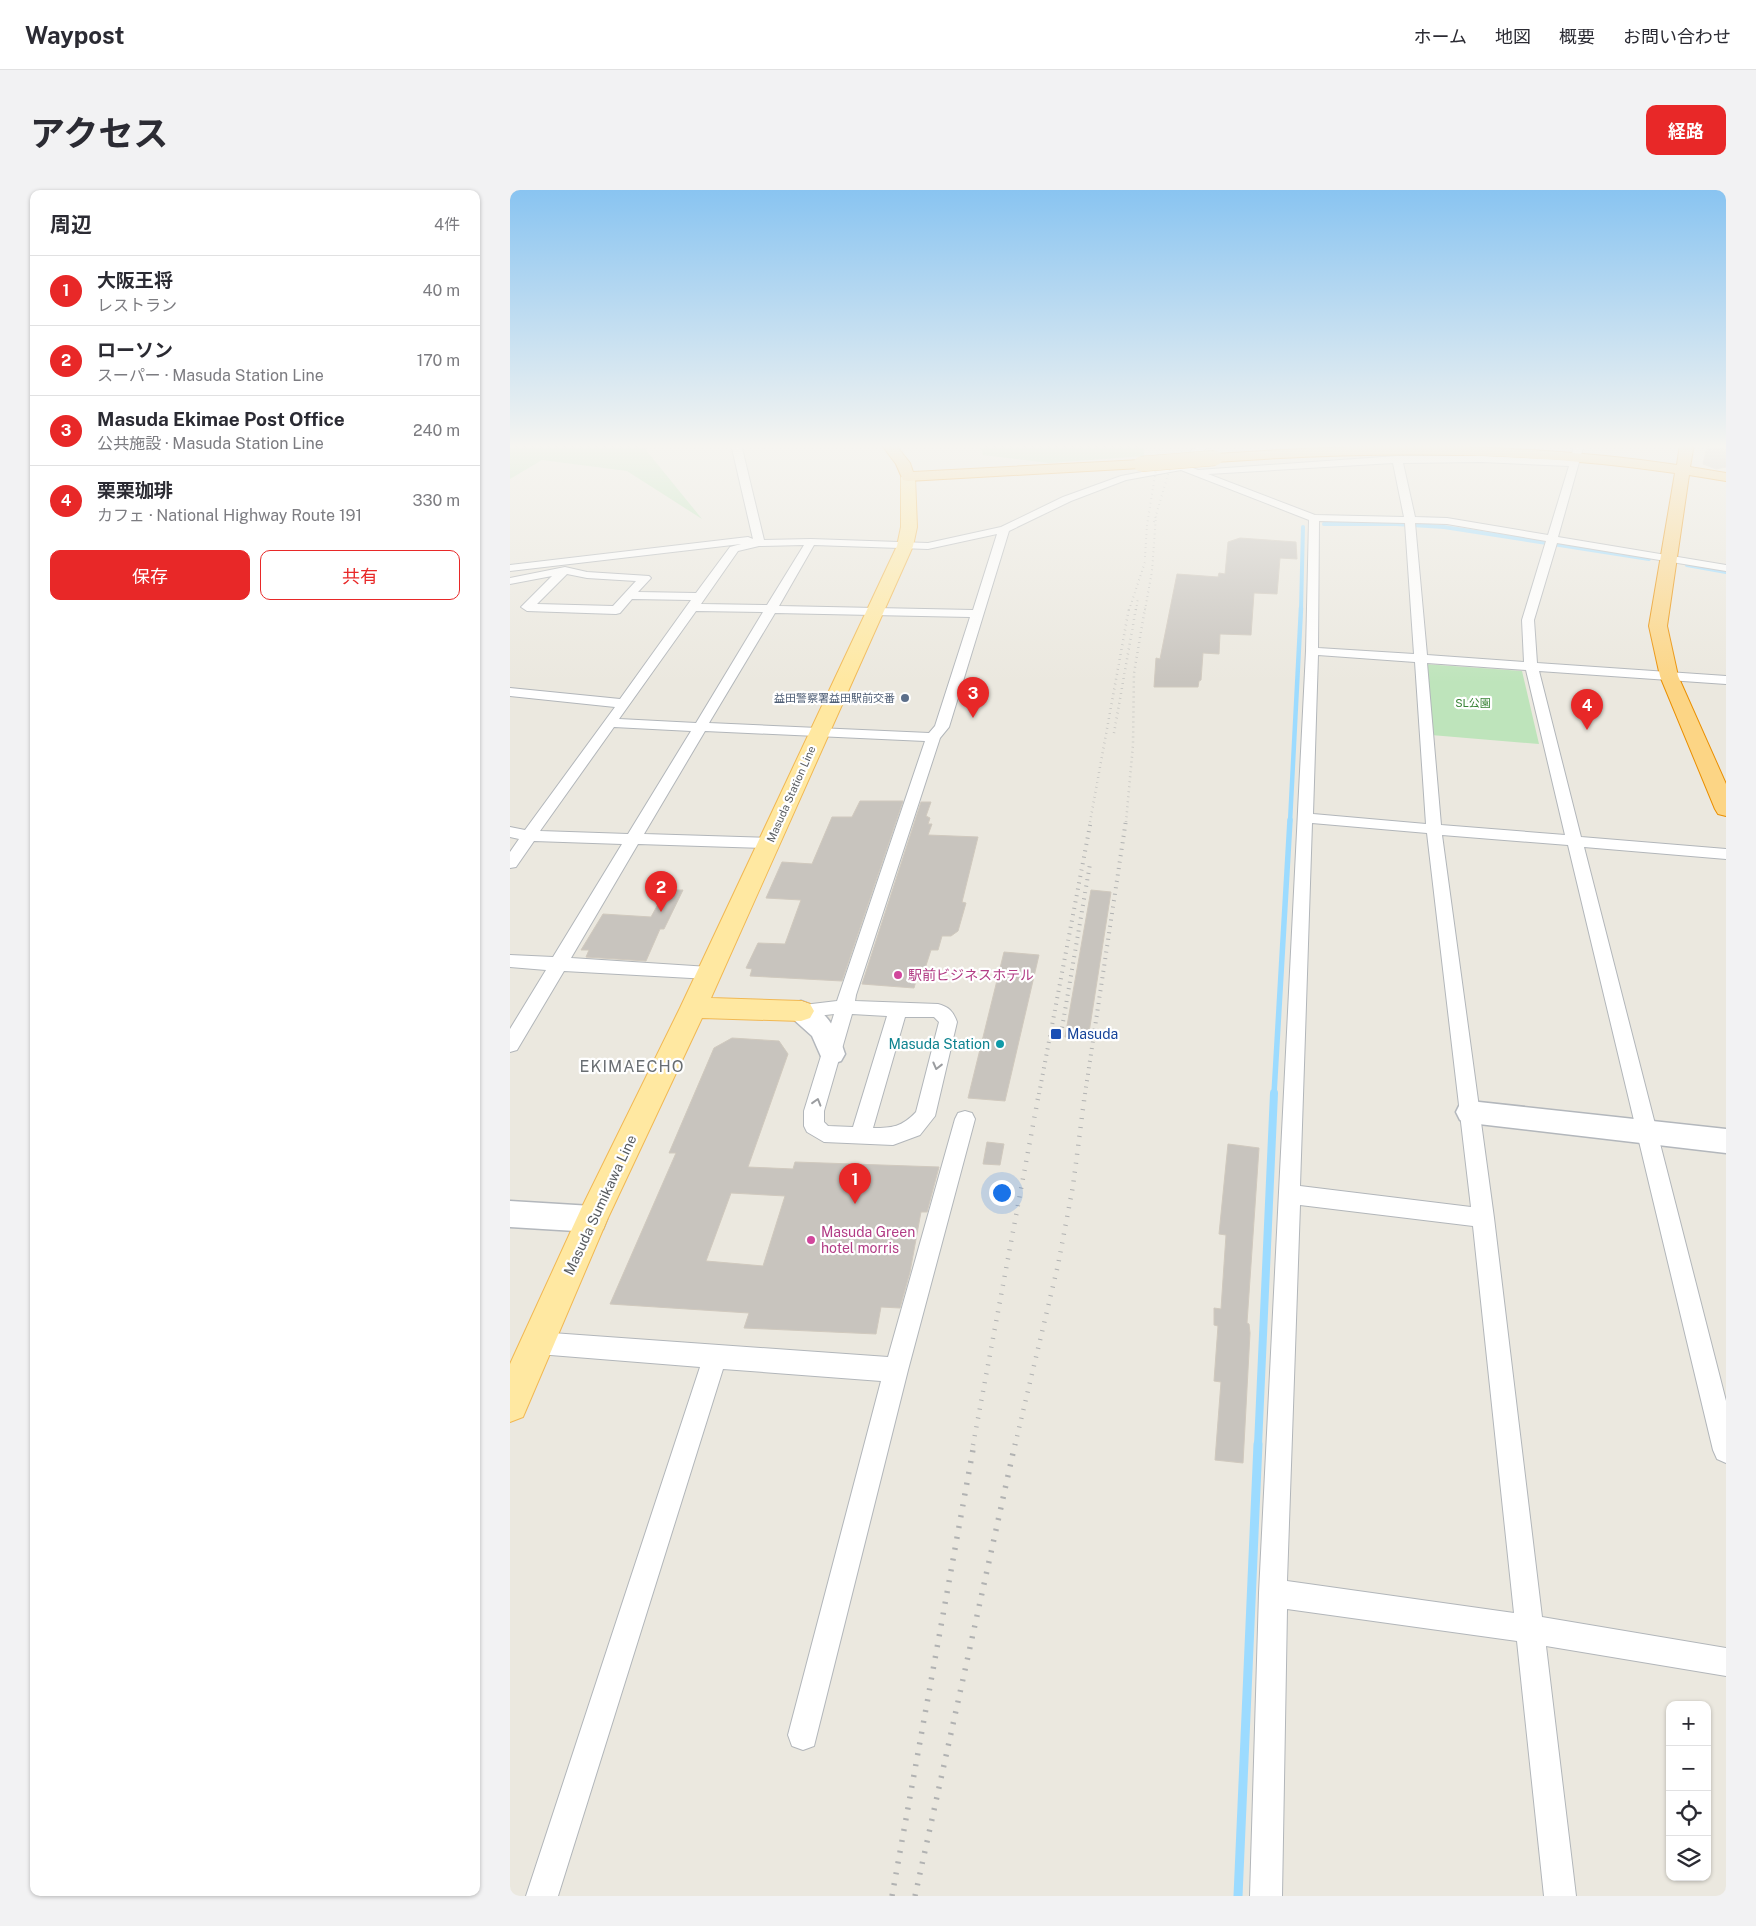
<!DOCTYPE html>
<html lang="ja">
<head>
<meta charset="utf-8">
<style>
	body { margin:0; font-family:"Public Sans","Noto Sans JP",sans-serif; background:#f2f2f3; color:#2b2b33 }
	.controls { position:absolute; right:15px; bottom:15px; display:grid; overflow:hidden; border-radius:10px; box-shadow:0 1px 4px #0004 }
	.controls button { width:45px; height:45px; display:grid; place-items:center; padding:0; border:0; border-bottom:1px solid #e1e1e2; background:#fff; color:#2b2b33; font:25px sans-serif }
	.you { position:absolute; left:491px; top:1002px; width:18px; height:18px; margin:-12px; border:4px solid #fff; border-radius:50%; background:#1a73e8; box-shadow:0 0 0 8px #1a73e833 }
	.badge { display:grid; place-items:center; width:32px; height:32px; border-radius:50%; background:#e82828; color:#fff; font-size:16px; font-weight:700 }
	.pin { position:absolute; translate:-50% -41px; filter:drop-shadow(0 1px 2px #0008) }
	.pin::after { content:''; position:absolute; top:26px; width:18px; height:15px; background:inherit; clip-path:polygon(0 0,100% 0,50% 100%) }
	.list { margin:0; padding:0; list-style:none }
	h2 { display:flex; justify-content:space-between; align-items:center; height:65px; margin:0; padding:0 20px; font-size:21px }
	h2 small { font-size:16px; font-weight:400; color:#7c7c81 }
	.list li { display:grid; grid-template-columns:32px 1fr auto; gap:15px; align-items:center; box-sizing:border-box; height:70px; padding:0 20px; border-top:1px solid #e1e1e2 }
	.list b { display:block; font-size:19px; white-space:nowrap }
	.list p { margin:0; font-size:16px; white-space:nowrap; color:#7c7c81 }
	.list em { font-size:16px; font-style:normal; color:#7c7c81 }
	.actions { display:flex; gap:10px; padding:15px 20px }
	.actions a { flex:1; padding:11px 0; border:1px solid #e82828; border-radius:10px; text-align:center; font-size:18px; color:#e82828 }
	.actions .main { background:#e82828; color:#fff }
	.icon { flex:none; width:28px; height:28px; fill:none; stroke:currentColor; stroke-width:2; stroke-linecap:round; stroke-linejoin:round }
	.map { position:relative; flex:none; width:1216px; height:1706px; overflow:hidden; border-radius:10px }
	header { display:flex; align-items:center; gap:30px; box-sizing:border-box; height:70px; padding:0 25px; background:#fff; border-bottom:1px solid #e1e1e2 }
	header strong { font-size:24px }
	nav { display:flex; gap:28px; margin-inline-start:auto; font-size:18px }
	.intro { display:flex; align-items:center; justify-content:space-between; box-sizing:border-box; height:120px; padding:0 30px }
	h1 { margin:0; font-size:35px }
	.button { padding:12px 22px; border-radius:10px; background:#e82828; color:#fff; font-size:18px; font-weight:700 }
	main { display:flex; gap:30px; padding:0 30px }
	aside { flex:1; background:#fff; border-radius:10px; box-shadow:0 1px 4px #0004 }
	.map>svg:first-child { display:block }
</style>
</head>
<body>
<header>
<strong>Waypost</strong>
<nav><a>ホーム</a><a>地図</a><a>概要</a><a>お問い合わせ</a></nav>
</header>
<div class="intro"><h1>アクセス</h1><a class="button">経路</a></div>
<main>
<aside>
<h2>周辺<small>4件</small></h2>
<ul class="list">
<li><span class="badge">1</span><div><b>大阪王将</b><p>レストラン</p></div><em>40 m</em></li>
<li><span class="badge">2</span><div><b>ローソン</b><p>スーパー · Masuda Station Line</p></div><em>170 m</em></li>
<li><span class="badge">3</span><div><b>Masuda Ekimae Post Office</b><p>公共施設 · Masuda Station Line</p></div><em>240 m</em></li>
<li><span class="badge">4</span><div><b>栗栗珈琲</b><p>カフェ · National Highway Route 191</p></div><em>330 m</em></li>
</ul>
<div class="actions"><a class="main">保存</a><a>共有</a></div>
</aside>
<div class="map">
<svg width="1216" height="1706" viewBox="0 0 1216 1706">
	<rect width="100%" height="100%" fill="#ebe8df"/>
	<!-- green -->
	<path fill="#bee4bb" d="M0 254H131L192 329 117 281 32 270 0 289Z
		M470 254H634V266L539 273 473 265Z
		M914 474 1012 481 1029 554 921 545Z"/>
	<g fill="none" stroke-linecap="round" stroke-linejoin="round">
		<!-- stream-far4 -->
		<path stroke="#9cdbff" stroke-width="4" d="M814 334H886L934 337 1139 369
			M1177 375 1216 382
			M791 420 793 337"/>
		<!-- stream-far3 -->
		<path stroke="#9cdbff" stroke-width="4.5" d="M780 632 791 418"/>
		<!-- stream-far2 -->
		<path stroke="#9cdbff" stroke-width="5.5" d="M764 904 780 630"/>
		<!-- stream-far1 -->
		<path stroke="#9cdbff" stroke-width="8" d="M748 1255 764 903"/>
		<!-- stream -->
		<path stroke="#9cdbff" stroke-width="9" d="M728 1706 748 1254"/>
	</g>
	<!-- building -->
	<path fill="#c8c4be" stroke="#d0c9be" fill-rule="evenodd" d="M1197 256 1216 260V277L1206 279 1193 274Z
		M730 348 786 352 787 369 770 368 767 404 744 403 741 445 710 444 709 464 693 463 691 490 689 491 688 497H644L646 468 650 469 667 384 708 387 709 383 715 384 718 352Z
		M350 611H393L332 791 240 786 242 779 236 778 248 753 275 754 291 710 256 708 272 672 302 674 322 627H342Z
		M411 612H421L416 626 420 628 418 634H422L418 645 468 647 452 712 456 713 448 741 441 746H432L428 760H421L411 791H406L404 798 352 794Z
		M156 700H173L154 739H150L136 771 76 767 79 760H71L93 724 141 727Z
		M581 700 601 702 578 849 555 847Z
		M494 762 529 765 495 911 458 908Z
		M222 848 269 851 278 864 238 977 283 979 285 972 429 977 417 1022H411L400 1082 390 1118 371 1117 366 1144 234 1138 239 1123 100 1114 166 963H159L204 858ZM221 1003 275 1006 253 1076 196 1071Z
		M477 952 494 954 490 975 473 974Z
		M718 954 749 958 737 1133 739 1134 740 1143 733 1273 705 1270 711 1192 704 1191 708 1136 704 1135V1118L711 1119 716 1045 709 1044Z"/>
	<g fill="none" stroke-linecap="round" stroke-linejoin="round">
		<!-- street casing -->
		<g stroke="#b2b6ba" stroke-width="2">
			<path id="street" d="M221 254H231L254 350 301 349 418 353 491 337 553 307 611 286 669 275 682 260 692 254H703L688 264 678 276 688 280 887 266H972L1061 270 1063 259 1057 254H1068L1073 258 1048 347 1216 375V381L1047 353 1024 430 1027 473 1216 486V494L1029 481 1071 647 1216 659V669L1074 657 1216 1211V1273L1207 1269 1203 1260 1058 655 932 645 984 1028 1032 1427 1216 1458V1486L1036 1456 1066 1706H1034L1007 1451 777 1419 772 1706H740L749 1403 796 461 799 330 671 280 616 290 561 311 499 341 439 537 430 548 346 805 345 811 428 814C439 817 443 821 447 832L425 926 410 945 383 955 314 952 297 942 294 936V921L324 824 291 828 285 826 282 821 285 816 327 811 415 551 195 541 134 644 258 648 266 653 258 658 128 654 61 768 199 777 205 778 208 783 205 788 199 789 54 781 7 860 0 862V839L36 780 0 777V765L43 767 112 654 24 651 6 677 0 678V662L9 649 0 647V637L15 640 105 517 0 506V498L110 509 181 410 122 409 110 423 106 424 17 421 11 417 42 386 0 394V388L55 377 77 382 139 386 141 388 128 402 186 403 220 357 231 354 0 381V375L238 347 243 349ZM972 272 1059 276 1038 345 937 328 905 327 893 273ZM883 273 894 327 805 325 698 284ZM809 331 895 333 904 464 808 458ZM905 333 937 334 1036 351 1012 430 1014 472 917 465ZM487 344 463 420 269 416 304 355 418 359ZM294 355 257 415 191 414 228 361 249 356ZM57 384 77 388 126 391 103 416 27 414ZM186 421 253 422 186 533 109 529ZM265 423 460 427 425 536 419 543 199 533ZM808 465 905 472 916 634 803 624ZM917 473 1016 480 1055 645 931 635ZM104 537 181 541 118 644 30 641ZM802 633 917 643 961 1017 790 996ZM342 824 377 826 343 937 318 936 314 932V921ZM395 827H424L429 832 406 922C392 937 382 938 363 938ZM790 1015 963 1036 1004 1423 777 1391Z
				M455 921 462 923 465 929 398 1180 304 1556 293 1560 282 1556 278 1545 371 1191 213 1179 48 1706H16L190 1177 28 1164 20 1161 16 1153 20 1145 28 1142 378 1167 445 929 448 923Z"/>
		</g>
		<!-- secondary casing -->
		<g stroke="#b3b7bc" stroke-width="3">
			<path id="secondary" d="M291 811C317 819 327 840 335 864L331 871 322 874 313 871 302 846 282 828 278 821 282 814Z
				M960 911 1216 939V963L960 933 950 930 946 922 950 914Z
				M0 1011 82 1016 93 1019 97 1029 93 1039 82 1042 0 1037Z"/>
		</g>
		<!-- primary casing -->
		<g stroke="#f1b853" stroke-width="2">
			<path id="primary" d="M398 283 405 287 407 337 403 356 201 808 291 811 300 814 304 821 300 828 291 831 192 828 97 1030 13 1227 0 1232V1174L71 1019 170 818 387 356 391 337V287Z"/>
		</g>
		<!-- highway casing -->
		<g stroke="#ea8f01" stroke-width="2">
			<path id="highway" d="M371 254H385L400 273 403 282 631 270 638 274 631 278 398 291 393 290 386 274Z
				M1170 254H1184L1180 277 1216 283V291L1179 285 1157 436 1168 486 1216 594V626L1208 624 1205 619 1150 486 1139 436 1165 283C1009 260 862 261 705 272L698 268 705 264C862 253 1010 252 1167 275Z"/>
		</g>
		<!-- street -->
		<use href="#street" fill="#fff" fill-rule="evenodd"/>
		<!-- secondary -->
		<use href="#secondary" fill="#fff" fill-rule="evenodd"/>
		<!-- primary -->
		<use href="#primary" fill="#ffe8a1" fill-rule="evenodd"/>
		<!-- highway -->
		<use href="#highway" fill="#fcd585" fill-rule="evenodd"/>
		<!-- rail-far4 -->
		<path stroke="#b1b2b2" stroke-width="2" stroke-dasharray="0.5 4" stroke-linecap="butt" d="M644 332 659 281 676 254
			M635 367 637 335 650 254
			M619 420 635 372
			M626 420 628 408
			M635 420 642 381 646 326"/>
		<!-- rail-far3 -->
		<path stroke="#b1b2b2" stroke-width="2.5" stroke-dasharray="0.5 4.5" stroke-linecap="butt" d="M604 543 626 418
			M580 632 619 418
			M616 632 623 555 624 483 635 418"/>
		<!-- rail-far2 -->
		<path stroke="#b1b2b2" stroke-width="4" stroke-dasharray="1 5.5" stroke-linecap="butt" d="M551 844 580 674
			M529 904 581 630
			M575 904 616 630"/>
		<!-- rail-far1 -->
		<path stroke="#b1b2b2" stroke-width="4.5" stroke-dasharray="1 8" stroke-linecap="butt" d="M463 1255 529 903
			M505 1255 548 1075 563 996 575 903"/>
		<!-- rail -->
		<path stroke="#b1b2b2" stroke-width="5.5" stroke-dasharray="2 9" stroke-linecap="butt" d="M382 1706 464 1254
			M405 1706 505 1254"/>
		<!-- highway-bridge casing -->
		<g stroke="#ea8f01" stroke-width="16" stroke-linecap="butt">
			<path id="highway-bridge" d="M631 274 705 268"/>
		</g>
		<!-- highway-bridge -->
		<use href="#highway-bridge" stroke="#fcd585" stroke-width="15"/>
	</g>
	<!-- one-way arrows -->
	<defs><path id="oneway-chevron" d="M-2-3.5L2.5 0L-2 3.5" fill="none" stroke-width="1.6" stroke-linecap="round" stroke-linejoin="round" transform="scale(1.25)"/></defs>
	<g stroke="#9b9da0">
		<use href="#oneway-chevron" transform="translate(427 876) rotate(104)"/>
		<use href="#oneway-chevron" transform="translate(307 912) rotate(-73)"/>
	</g>
	<!-- sky -->
	<linearGradient id="sky" x2="0" y2="1"><stop stop-color="#89c4f1"/><stop offset="0.52" stop-color="#f6f5f1"/><stop offset="1" stop-color="#f6f5f1" stop-opacity="0"/></linearGradient>
	<rect width="1216" height="493" fill="url(#sky)"/>
	<!-- markers -->
	<circle fill="#5c6f8a" stroke="#fff" stroke-width="2" cx="395" cy="508" r="5"/>
	<g fill="#d1479c" stroke="#fff" stroke-width="2">
		<circle cx="388" cy="785" r="5"/>
		<circle cx="301" cy="1050" r="5"/>
	</g>
	<rect fill="#1a4fb4" stroke="#fff" stroke-width="2" x="540" y="838" width="12" height="12" rx="2.5"/>
	<circle fill="#0f9aa8" stroke="#fff" stroke-width="2" cx="490" cy="854" r="5"/>
	<g text-anchor="middle" stroke-width="4.5" stroke-linejoin="round" paint-order="stroke">
		<!-- far-service labels -->
		<g font-size="11" fill="#4e5e75" stroke="#fff" text-anchor="end">
			<text x="385" y="512">益田警察署益田駅前交番</text>
		</g>
		<!-- far-park labels -->
		<g font-size="11" fill="#378334" stroke="#fff">
			<text x="963" y="517">SL公園</text>
		</g>
		<!-- far-street labels -->
		<g font-size="11" fill="#585c60" stroke="#fff">
			<text transform="translate(281 604) rotate(-66)" y="4">Masuda Station Line</text>
		</g>
		<!-- hotel labels -->
		<g font-size="14" fill="#b23c85" stroke="#fff" text-anchor="start">
			<text x="398" y="790">駅前ビジネスホテル</text>
			<text x="311" y="1047">Masuda Green<tspan x="311" dy="16">hotel morris</tspan></text>
		</g>
		<!-- transit labels -->
		<g font-size="14" fill="#164399" stroke="#fff" text-anchor="start">
			<text x="557" y="849">Masuda</text>
		</g>
		<!-- culture labels -->
		<g font-size="14" fill="#0d838f" stroke="#fff" text-anchor="end">
			<text x="480" y="859">Masuda Station</text>
		</g>
		<!-- street labels -->
		<g font-size="14" fill="#585c60" stroke="#fff">
			<text transform="translate(90 1015) rotate(-65)" y="5">Masuda Sumikawa Line</text>
		</g>
		<!-- quarter labels -->
		<g font-size="16" letter-spacing="1" fill="#696e72" stroke="#fff">
			<text x="122" y="882">EKIMAECHO</text>
		</g>
	</g>
</svg>
<div class="controls">
<button>+</button>
<button>−</button>
<button><svg class="icon" aria-label="locate" viewBox="0 0 24 24"><circle cx="12" cy="12" r="6"/><path d="M12 2v4M12 18v4M2 12h4M18 12h4"/></svg></button>
<button><svg class="icon" aria-label="layers" viewBox="0 0 24 24"><path d="M12 4l9 5-9 5-9-5zM3 14l9 5 9-5"/></svg></button>
</div>
<div class="you"></div>
<div class="pin badge" style="left:345px;top:1014px">1</div>
<div class="pin badge" style="left:151px;top:722px">2</div>
<div class="pin badge" style="left:463px;top:528px">3</div>
<div class="pin badge" style="left:1077px;top:540px">4</div>
</div>
</main>
</body>
</html>
